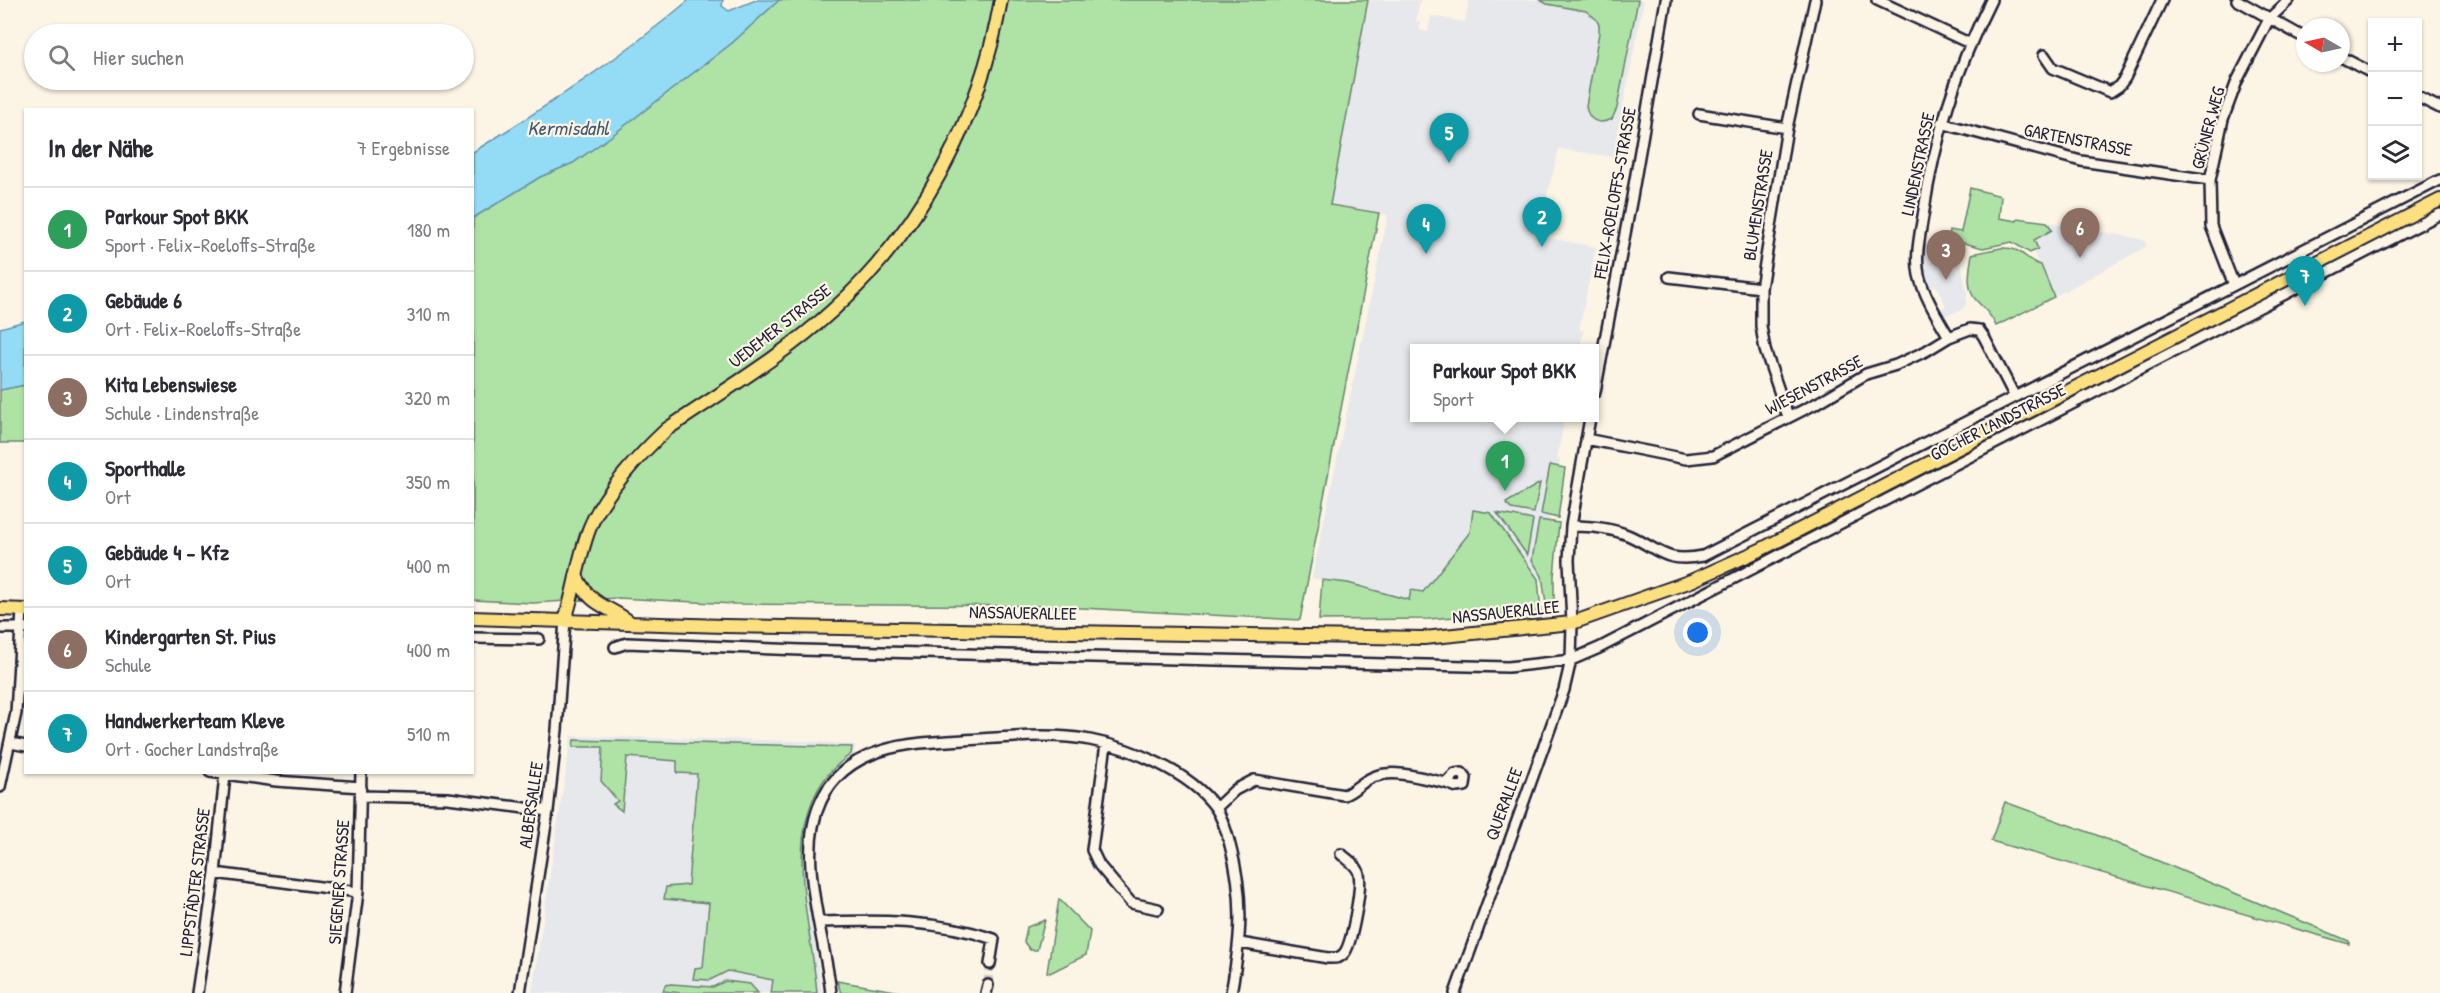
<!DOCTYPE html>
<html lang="de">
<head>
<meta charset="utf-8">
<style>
	body { margin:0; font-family:"Patrick Hand",sans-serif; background:#f7f7f7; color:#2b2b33 }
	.controls { position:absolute; right:18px; top:18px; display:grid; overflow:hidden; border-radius:0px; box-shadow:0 2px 4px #0004 }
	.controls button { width:54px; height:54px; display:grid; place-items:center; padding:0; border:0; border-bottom:2px solid #e1e1e2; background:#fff; color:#2b2b33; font:30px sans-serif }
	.compass { position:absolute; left:2296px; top:18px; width:54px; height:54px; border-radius:50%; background:#fff; box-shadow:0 2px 4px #0004; rotate:279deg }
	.you { position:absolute; left:1698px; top:633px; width:21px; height:21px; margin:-15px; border:4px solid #fff; border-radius:50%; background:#1a73e8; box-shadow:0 0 0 9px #1a73e833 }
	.badge { display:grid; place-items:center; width:39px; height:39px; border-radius:50%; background:#22223b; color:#fff; font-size:20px; font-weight:700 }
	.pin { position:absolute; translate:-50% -50px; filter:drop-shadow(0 2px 3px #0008) }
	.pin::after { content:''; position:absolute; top:32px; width:21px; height:18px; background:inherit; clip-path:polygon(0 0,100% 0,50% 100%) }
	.popup { position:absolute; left:1410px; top:344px; width:189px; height:78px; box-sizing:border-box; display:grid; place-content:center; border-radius:0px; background:#fff; filter:drop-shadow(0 2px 4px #0005); font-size:20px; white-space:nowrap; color:#7c7c81 }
	.popup b { font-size:22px; color:#2b2b33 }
	.popup::after { content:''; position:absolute; left:50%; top:100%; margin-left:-12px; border:12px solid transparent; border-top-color:#fff }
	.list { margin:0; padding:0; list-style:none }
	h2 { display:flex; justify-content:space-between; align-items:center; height:78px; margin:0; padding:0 24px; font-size:26px }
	h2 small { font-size:20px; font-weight:400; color:#7c7c81 }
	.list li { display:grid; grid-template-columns:39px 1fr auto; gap:18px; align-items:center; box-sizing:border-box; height:84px; padding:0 24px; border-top:2px solid #e1e1e2 }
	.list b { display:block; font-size:22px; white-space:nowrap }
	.list p { margin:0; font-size:20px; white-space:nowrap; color:#7c7c81 }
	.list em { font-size:20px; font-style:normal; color:#7c7c81 }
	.icon { flex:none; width:33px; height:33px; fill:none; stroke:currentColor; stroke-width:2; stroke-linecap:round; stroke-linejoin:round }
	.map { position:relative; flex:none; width:2440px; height:993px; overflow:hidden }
	.search { position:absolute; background:#fff; box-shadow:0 2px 4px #0004; left:24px; top:24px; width:450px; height:66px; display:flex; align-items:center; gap:15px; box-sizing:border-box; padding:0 21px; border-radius:33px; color:#7c7c81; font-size:22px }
	.panel { position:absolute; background:#fff; box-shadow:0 2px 4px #0004; left:24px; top:108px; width:450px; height:666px; border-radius:0px }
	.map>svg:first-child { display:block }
</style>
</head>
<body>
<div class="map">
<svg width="2440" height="993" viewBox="0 0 2440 993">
	<rect width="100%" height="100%" fill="#fcf5e5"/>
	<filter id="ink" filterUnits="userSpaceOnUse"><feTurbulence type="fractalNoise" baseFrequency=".0167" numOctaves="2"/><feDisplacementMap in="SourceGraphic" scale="12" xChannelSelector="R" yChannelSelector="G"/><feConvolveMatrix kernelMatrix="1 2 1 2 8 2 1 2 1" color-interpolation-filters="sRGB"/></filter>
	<g filter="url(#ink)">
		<!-- built -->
		<path fill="#e7e8eb" d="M1368 0H1420L1416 21 1420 22 1419 30 1428 32 1431 16 1465 22 1469 0H1644L1613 157 1559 149 1546 199 1544 237 1596 247 1579 329 1583 331 1580 348H1415V418H1565L1557 458 1560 460 1534 607 1408 599 1312 578 1388 215 1330 205Z
			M2047 222 2141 239 2145 241 2146 247 2054 297 2033 251 2038 248 2033 240 2051 231Z
			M1930 240 1936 242 1938 254 1959 252 1967 294 1966 304 1962 310 1944 316 1940 309 1946 306 1936 285 1930 288 1923 263 1924 245Z
			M571 736 806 741 855 745 854 755 845 761 818 792 809 814 805 834V882L822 993H532Z"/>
		<!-- green -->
		<path fill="#aee3a5" stroke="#688270" stroke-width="1.5" d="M779 0H1368L1330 205 1379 213 1300 620 1045 606 735 604 617 598 533 603 473 600V218L540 177 573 163 610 137 732 43Z
			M1540 0H1638L1617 108 1612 119C1598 126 1588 120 1586 106L1599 33V25L1596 19 1586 11 1547 4Z
			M1970 188 2001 196 1999 218 2017 221 2018 218 2047 222 2052 230 2034 240 2038 249 2030 253 2012 242 1983 248 1948 239 1950 230 1961 232Z
			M2001 248C2024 247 2023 260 2041 265L2054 297 1996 326C1991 314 1984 309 1976 300 1965 288 1970 268 1972 254Z
			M25 385V443H0V390Z
			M1550 465 1565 468 1558 518 1541 514Z
			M1540 483 1534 513 1511 509 1506 503Z
			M1473 510 1491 513 1538 579 1541 611 1428 619 1319 620 1322 580 1348 583 1409 600 1411 590 1423 592 1470 532Z
			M1497 513 1533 520 1527 555Z
			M1539 520 1559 523 1554 576V604L1547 611 1542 576 1532 560Z
			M574 740 852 747 851 754C772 807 811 916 817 993H771L773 980 728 971 710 980 693 979 695 968 703 967 709 903 664 899 666 887 688 885 697 774 677 773V761L627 757 622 811 613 804 618 801 601 781 603 747H573Z
			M2005 802 2094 834 2349 941V944L1991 841Z
			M1059 899 1090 931 1086 955 1050 973 1047 972Z
			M1045 920 1037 950H1030L1024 942 1027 927Z
			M725 981 750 984 758 993H681L663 991 665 985 671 984 713 987Z
			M837 981 907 993H841Z"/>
		<!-- water -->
		<path fill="#94dcf5" stroke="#6692ab" stroke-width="1.5" d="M689 0H723L722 6 729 11 756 0H779L732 43 610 137 573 163 540 177 473 218V152C547 106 622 57 689 0Z
			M25 321V385L0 390V328Z"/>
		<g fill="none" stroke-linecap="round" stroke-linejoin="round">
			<!-- minor-tunnel -->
			<path stroke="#d0cbc3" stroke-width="9" stroke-dasharray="9 4.5" stroke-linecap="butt" d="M988 985 990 964"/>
			<!-- minor casing -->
			<g stroke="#22223b" stroke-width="14">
				<path id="minor" d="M1877 0 1969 43
					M2237 0 2305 38
					M2044 55 2053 68 2110 92 2119 86 2125 78 2162 0
					M2341 57 2372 73
					M2418 97 2440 108
					M1699 114 1787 128
					M1941 123 2081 161 2210 180
					M1669 277 1761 288
					M2234 285 2211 226 2210 180 2223 119 2237 81 2269 19 2289 0
					M1949 337C1938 318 1924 296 1919 275 1915 256 1920 235 1923 216 1934 140 1956 69 1991 0
					M1595 392 1632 197 1666 0
					M1788 417 1765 350 1761 326V288L1787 128 1815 0
					M1586 439 1686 459 1713 456 1819 402 1866 374 1896 365 1926 351 1949 337 1970 329 1979 330 1984 337 2015 397
					M1571 526C1591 526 1612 528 1630 536 1662 551 1665 563 1703 556L2440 180
					M0 628H26
					M472 638 539 639
					M615 647 627 643 801 650 1508 667 1571 660 1599 648 2440 214
					M11 743 26 746
					M1106 744 1092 850 1099 865 1131 903 1158 909
					M210 772 276 781 361 787
					M1462 773 1466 778 1465 786 1457 787 1446 783 1455 774Z
					M0 787 16 713 22 610
					M361 796 448 798 548 811
					M1216 808 1235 790 1254 780 1344 795C1355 791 1364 779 1376 776 1397 769 1425 779 1446 783
					M215 873 358 892
					M820 922C879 920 938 920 994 939L990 964
					M1240 943 1328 958C1335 958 1340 959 1345 952 1352 942 1362 887 1359 874 1358 866 1347 859 1341 854
					M197 993 215 873 225 775
					M345 993 358 892 361 772
					M520 993 548 811 557 730 565 620
					M831 993C825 935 795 856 821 801 850 739 924 743 981 739 1016 737 1054 733 1090 740 1131 748 1190 772 1215 807 1223 818 1227 833 1230 845 1245 899 1241 939 1231 993
					M986 993 988 985
					M1455 993 1564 690 1571 660 1572 623 1569 560 1571 526 1590 418"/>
			</g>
			<!-- major casing -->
			<g stroke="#22223b" stroke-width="16">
				<path id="major" d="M576 576C593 609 605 603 631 623
					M0 609 26 610
					M472 618 724 626 1424 638 1572 623 1691 581 1760 550 2440 200
					M565 620C575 590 578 557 590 527 604 493 640 454 667 429 723 391 783 356 833 310 922 229 980 118 1001 0"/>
			</g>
			<!-- minor -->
			<use href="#minor" stroke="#fcf5e5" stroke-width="9"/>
			<!-- major -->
			<use href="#major" stroke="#fce080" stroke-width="12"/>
		</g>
	</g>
	<g text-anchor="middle" stroke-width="4.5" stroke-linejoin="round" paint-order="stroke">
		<!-- street labels -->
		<g font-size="18" fill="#22223b" stroke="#fcf5e5">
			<text transform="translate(2208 128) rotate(-75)" y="6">GRÜNER WEG</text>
			<text transform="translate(2078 140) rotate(11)" y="6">GARTENSTRASSE</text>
			<text transform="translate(1918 164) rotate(-78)" y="6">LINDENSTRASSE</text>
			<text transform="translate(1615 193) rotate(-80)" y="6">FELIX-ROELOFFS-STRASSE</text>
			<text transform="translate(1758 205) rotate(-81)" y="6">BLUMENSTRASSE</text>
			<text transform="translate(780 326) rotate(-38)" y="6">UEDEMER STRASSE</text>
			<text transform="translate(1814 385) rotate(-28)" y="6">WIESENSTRASSE</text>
			<text transform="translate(1998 422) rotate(-27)" y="6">GOCHER LANDSTRASSE</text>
			<text transform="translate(1506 612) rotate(-6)" y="6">NASSAUERALLEE</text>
			<text transform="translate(1023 613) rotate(1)" y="6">NASSAUERALLEE</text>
			<text transform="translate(1504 804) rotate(-70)" y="6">QUERALLEE</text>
			<text transform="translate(531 805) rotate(-82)" y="6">ALBERSALLEE</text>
			<text transform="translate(195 882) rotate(-83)" y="6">LIPPSTÄDTER STRASSE</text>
			<text transform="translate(339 882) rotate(-86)" y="6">SIEGENER STRASSE</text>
		</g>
		<!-- water labels -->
		<g font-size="20" font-style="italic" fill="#445a73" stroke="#fcf5e5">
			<text x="568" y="135">Kermisdahl</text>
		</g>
	</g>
</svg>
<div class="controls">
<button>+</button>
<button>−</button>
<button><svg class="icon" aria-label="layers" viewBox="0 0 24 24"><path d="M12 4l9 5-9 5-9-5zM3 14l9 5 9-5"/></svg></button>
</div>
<svg class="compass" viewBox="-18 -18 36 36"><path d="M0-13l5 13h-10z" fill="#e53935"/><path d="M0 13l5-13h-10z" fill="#7c7c81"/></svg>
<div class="you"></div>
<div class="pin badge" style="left:1505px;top:491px;background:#2e9e5b">1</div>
<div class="popup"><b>Parkour Spot BKK</b>Sport</div>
<div class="pin badge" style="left:1542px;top:247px;background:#0f9aa8">2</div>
<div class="pin badge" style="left:1946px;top:280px;background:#8d6e63">3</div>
<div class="pin badge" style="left:1426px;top:254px;background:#0f9aa8">4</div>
<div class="pin badge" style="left:1449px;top:163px;background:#0f9aa8">5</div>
<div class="pin badge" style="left:2080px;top:258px;background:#8d6e63">6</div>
<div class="pin badge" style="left:2305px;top:306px;background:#0f9aa8">7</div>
<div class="search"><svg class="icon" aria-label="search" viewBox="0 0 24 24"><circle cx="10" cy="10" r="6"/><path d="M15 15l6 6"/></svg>Hier suchen</div>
<section class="panel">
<h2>In der Nähe<small>7 Ergebnisse</small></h2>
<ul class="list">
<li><span class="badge" style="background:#2e9e5b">1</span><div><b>Parkour Spot BKK</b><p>Sport · Felix-Roeloffs-Straße</p></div><em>180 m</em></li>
<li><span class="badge" style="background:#0f9aa8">2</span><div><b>Gebäude 6</b><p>Ort · Felix-Roeloffs-Straße</p></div><em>310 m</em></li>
<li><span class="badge" style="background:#8d6e63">3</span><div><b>Kita Lebenswiese</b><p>Schule · Lindenstraße</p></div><em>320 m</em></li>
<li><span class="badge" style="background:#0f9aa8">4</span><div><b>Sporthalle</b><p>Ort</p></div><em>350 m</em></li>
<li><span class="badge" style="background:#0f9aa8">5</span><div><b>Gebäude 4 - Kfz</b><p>Ort</p></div><em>400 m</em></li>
<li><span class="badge" style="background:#8d6e63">6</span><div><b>Kindergarten St. Pius</b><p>Schule</p></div><em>400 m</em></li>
<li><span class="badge" style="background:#0f9aa8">7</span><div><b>Handwerkerteam Kleve</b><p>Ort · Gocher Landstraße</p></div><em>510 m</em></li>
</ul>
</section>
</div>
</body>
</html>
